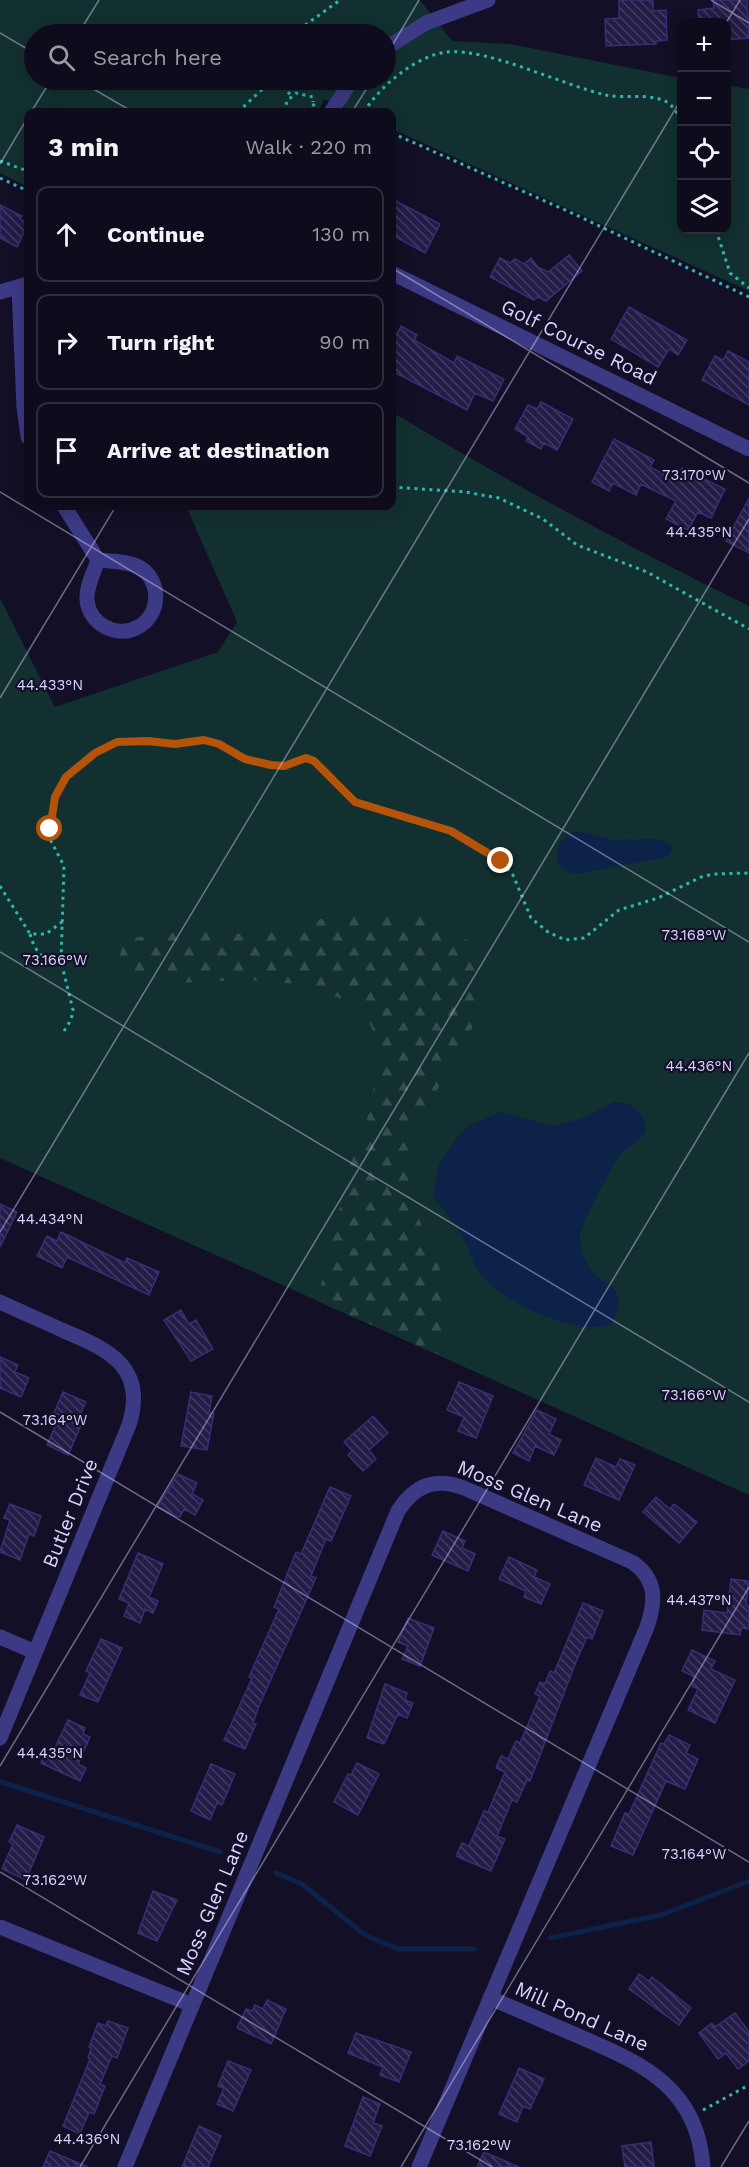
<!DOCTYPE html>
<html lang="en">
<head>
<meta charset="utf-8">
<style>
	body { margin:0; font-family:"Work Sans",sans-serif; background:#171425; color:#f1f3f6 }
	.controls { position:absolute; right:18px; top:18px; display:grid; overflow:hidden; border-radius:12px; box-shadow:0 3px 15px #0003 }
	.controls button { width:54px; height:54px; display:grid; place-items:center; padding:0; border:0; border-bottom:2px solid #2e2b3b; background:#0e0b1c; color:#f1f3f6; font:30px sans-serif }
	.stop { position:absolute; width:18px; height:18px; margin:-14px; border:4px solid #b45309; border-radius:50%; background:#fff }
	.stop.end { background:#b45309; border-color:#fff; box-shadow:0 2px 6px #0008 }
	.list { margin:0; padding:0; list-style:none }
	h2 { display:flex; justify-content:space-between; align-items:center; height:78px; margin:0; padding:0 24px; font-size:26px }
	h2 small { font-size:20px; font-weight:400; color:#9b9ba3 }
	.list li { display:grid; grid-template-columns:39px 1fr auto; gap:18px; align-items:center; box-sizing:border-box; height:96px; margin:0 12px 12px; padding:0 12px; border:2px solid #2e2b3b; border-radius:12px }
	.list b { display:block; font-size:22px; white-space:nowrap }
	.list em { font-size:20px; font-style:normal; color:#9b9ba3 }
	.icon { flex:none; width:33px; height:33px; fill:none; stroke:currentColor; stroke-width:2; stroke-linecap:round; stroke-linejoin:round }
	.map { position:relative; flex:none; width:749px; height:2167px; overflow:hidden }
	.search { position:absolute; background:#0e0b1c; box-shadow:0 3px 15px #0003; left:24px; top:24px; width:372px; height:66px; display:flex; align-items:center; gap:15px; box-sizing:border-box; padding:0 21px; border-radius:33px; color:#9b9ba3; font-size:22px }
	.panel { position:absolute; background:#0e0b1c; box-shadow:0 3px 15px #0003; left:24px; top:108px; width:372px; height:402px; border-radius:12px }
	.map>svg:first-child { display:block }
</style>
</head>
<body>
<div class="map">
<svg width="749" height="2167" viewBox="0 0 749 2167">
	<defs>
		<pattern id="forest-firs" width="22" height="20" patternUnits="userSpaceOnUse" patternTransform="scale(1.5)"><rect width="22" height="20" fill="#12302f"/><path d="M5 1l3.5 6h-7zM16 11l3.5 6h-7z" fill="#344d4e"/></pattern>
		<pattern id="building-back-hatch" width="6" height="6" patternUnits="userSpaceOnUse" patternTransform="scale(1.5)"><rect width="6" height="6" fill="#241b47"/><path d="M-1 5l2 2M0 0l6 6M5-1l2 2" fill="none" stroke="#433b63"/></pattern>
	</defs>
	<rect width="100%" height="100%" fill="#130f26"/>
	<!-- green -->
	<path fill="#12302f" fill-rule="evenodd" d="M0 0H420L452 41 510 44 681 78 682 230H726L727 85 749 89V291L392 129V112H355L324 99 318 112H28V187L0 173ZM34 34H386V80H34Z
		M392 412C508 482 627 546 749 606V1495L0 1158V598L55 707 218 652 237 622 186 506H392Z"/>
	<!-- forest -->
	<path fill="url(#forest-firs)" d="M349 911C392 911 453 907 475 953 509 1030 406 1097 408 1172 409 1208 432 1243 442 1276 450 1303 446 1330 444 1357L317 1301 355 1146 367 1119 376 1077 377 1041 367 1017 345 1000 299 984 249 980 174 983 141 974 118 962 122 948 129 938 200 930 242 934 260 933 285 929Z"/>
	<!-- water -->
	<path fill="#0c2248" d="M578 831 614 840 655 839 670 844 672 851 667 857 576 874C548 870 553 836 578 831Z
		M614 1102C632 1103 640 1109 647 1127 643 1143 628 1144 619 1156 611 1169 581 1222 580 1236 579 1248 586 1265 595 1275 599 1279 605 1281 610 1285 622 1295 619 1312 612 1323 581 1339 506 1303 485 1279 475 1269 471 1255 465 1242 457 1226 444 1211 433 1196L439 1164 457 1138 470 1125 501 1112 552 1126 580 1119Z"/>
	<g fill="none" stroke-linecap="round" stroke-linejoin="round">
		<!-- stream -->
		<path stroke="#0c2248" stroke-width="5" d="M1 1782 220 1852
			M276 1873 302 1884 365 1935 398 1949H474
			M550 1938 661 1915 749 1881"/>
	</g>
	<!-- building -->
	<path fill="url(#building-back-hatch)" stroke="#3b2d73" stroke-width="1.5" d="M619 0H653V11L666 10 667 40 656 41V44L606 46 605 19 619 18Z
		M713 0H747L749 38 726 40V22H699L698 10 714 8Z
		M392 199 440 224 425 253 392 235Z
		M0 205 22 216 20 219 28 224 17 247 0 238Z
		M569 255 582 271 546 301 538 297 534 300 490 277 500 258 510 263 515 259 524 264 531 258 538 267 548 272Z
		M629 307 687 340 678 355 669 349 658 367 611 339Z
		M401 326 417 335 414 340 454 363 457 356 504 379 493 401 475 393 467 410 392 371V343Z
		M728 351 749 362V405L702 380 715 356 723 360Z
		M541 402 573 419 557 450 544 443 541 449 526 441 528 437 515 429 528 405 537 409Z
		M614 439 654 460 650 467 676 480 682 468 725 489 711 518 698 512 688 530 666 519 676 501 641 484 636 495 613 483 609 491 592 482Z
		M749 498V553L726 541Z
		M0 1204 17 1212 0 1247Z
		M61 1232 125 1263 127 1258 159 1272 149 1295 67 1257 62 1268 37 1256 47 1236 57 1241Z
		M181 1310 189 1324 196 1320 213 1349 191 1361 164 1320Z
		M0 1357 18 1365 15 1372 29 1378 21 1397 0 1388Z
		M459 1382 493 1396 476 1438 458 1431 464 1417 447 1410Z
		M63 1392 86 1402 77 1421 82 1423 68 1455 47 1445 60 1415 54 1413Z
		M191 1392 212 1396 209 1412 214 1413 207 1450 181 1446Z
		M537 1410 556 1419 549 1434 561 1440 554 1455 535 1446 529 1461 513 1453Z
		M373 1416 388 1433 369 1450 376 1459 363 1471 348 1455 352 1451 344 1442Z
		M596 1458 616 1467 620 1459 635 1465 619 1500 584 1485Z
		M178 1474 197 1483 192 1494 203 1500 195 1515 184 1509 180 1517 175 1516 157 1507Z
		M330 1487 351 1496 331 1541 326 1539 311 1576 316 1578 259 1706 253 1723 256 1724 245 1749 224 1740 252 1678 249 1677 279 1609 274 1607 296 1552 301 1554Z
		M656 1497 670 1509 674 1504 697 1522 679 1543 643 1512Z
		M10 1504 41 1516 34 1536 29 1534 20 1560 0 1552 10 1520 4 1518Z
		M443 1531 465 1541 462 1548 475 1554 468 1571 432 1555Z
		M138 1553 163 1564 149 1597 158 1601 153 1613 145 1609 140 1623 124 1616 129 1603 119 1599Z
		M509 1557 537 1570 534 1577 550 1584 541 1604 524 1597 526 1591 499 1579Z
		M731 1579 749 1581 746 1605 749 1606V1629L741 1628 740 1635 702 1630 704 1610 727 1613Z
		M583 1603 603 1611 592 1639 587 1637 576 1662 530 1781 527 1780 517 1802 512 1800 497 1836 505 1839 491 1871 456 1856 462 1843 469 1846 484 1811 488 1812 505 1772 496 1768 501 1756 508 1759 516 1741 520 1743 540 1696 535 1694 540 1682 545 1684 550 1671 554 1673Z
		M408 1618 434 1628 420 1666 402 1659 408 1646 398 1642Z
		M101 1639 122 1648 98 1702 80 1695 90 1673 86 1671Z
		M692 1650 715 1661 711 1669 735 1680 715 1723 688 1710 698 1689 692 1686 695 1677 682 1671Z
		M385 1684 407 1693 405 1700 413 1703 407 1718 398 1714 384 1744 367 1738Z
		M68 1720 85 1728 83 1734 90 1737 78 1764 86 1768 80 1781 41 1763 47 1749 53 1752Z
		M669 1735 690 1745 686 1753 698 1759 685 1789 666 1781 633 1855 611 1846 625 1813 629 1814 661 1743 664 1744Z
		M357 1763 379 1774 358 1815 334 1802 348 1774 351 1775Z
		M211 1764 235 1774 222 1805 217 1803 210 1820 191 1811Z
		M17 1825 44 1837 26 1880 2 1869 13 1844 9 1842Z
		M153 1891 177 1900 157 1941 138 1933Z
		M639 1974 649 1981 652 1977 691 2008 679 2025 629 1989Z
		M267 2000 286 2009 271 2044 237 2028 246 2009 252 2011 255 2005 263 2009Z
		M735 2013 749 2032V2061L738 2069 726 2053 718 2059 699 2033 712 2023 715 2027Z
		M108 2021 128 2028 117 2058 112 2056 100 2084 105 2086 94 2114 89 2112 80 2134 63 2126 90 2059 88 2058 91 2048 89 2047 98 2023 106 2026Z
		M356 2033 411 2052 399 2082 380 2075 383 2067 348 2053Z
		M228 2061 251 2070 233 2111 217 2104 224 2088 218 2086Z
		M519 2068 544 2079 530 2109 523 2106 517 2122 499 2114Z
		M363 2097 380 2104 373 2123 382 2126 370 2156 345 2146Z
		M199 2126 221 2136 208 2167H182Z
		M651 2142 654 2167H625L622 2146Z
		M50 2151 88 2167H43Z
		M484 2152 519 2167H477Z"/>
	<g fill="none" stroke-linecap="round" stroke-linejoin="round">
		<!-- path -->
		<path stroke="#2fb8b0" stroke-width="3" stroke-dasharray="3 4.5" stroke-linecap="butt" d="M293 34 340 0
			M279 80 291 96
			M238 112 272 80
			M284 112 287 101 296 93 313 97V102
			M308 112 315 103
			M364 112C379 87 417 55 447 52 488 48 562 85 606 95 624 99 648 93 665 101 673 105 678 114 682 122
			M392 133 574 214 749 297
			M0 161 28 171
			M0 178 28 191
			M716 230 730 273 749 288
			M392 487 465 492 499 498 543 519 577 545 647 572 749 629
			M0 886 30 934H46L62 922
			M30 934C35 952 43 961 62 964
			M64 1031 71 1020 73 1010 61 961 64 866 51 841 50 829 55 797 66 777 95 753 125 740 175 744 204 740 219 744 245 759 271 765 284 766 306 758 314 761 355 802 451 831 483 849 501 861 513 875 531 918 548 932 565 940 584 938 619 910 658 898 701 877 713 874 749 873
			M703 2110 749 2085"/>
		<!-- street -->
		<path stroke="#3d3a85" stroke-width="15" d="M386 48 426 23 488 0
			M331 112 352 80
			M392 273 749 449
			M19 287 24 407 28 437
			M0 292 28 284
			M64 506 98 560
			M98 560C111 561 127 561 139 567 162 580 161 615 138 627 117 639 89 624 87 600 86 587 94 572 98 560Z
			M0 1302C21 1312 43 1321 64 1331 110 1350 147 1368 129 1425L0 1738
			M0 1637 35 1652
			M0 1927 192 2005
			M490 1998C521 2011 552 2025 583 2038 646 2065 698 2090 703 2167
			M125 2167 398 1511C415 1485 435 1477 464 1488L632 1562C657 1579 656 1601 647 1627L419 2167"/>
	</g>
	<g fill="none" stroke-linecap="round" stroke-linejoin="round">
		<!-- route -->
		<path stroke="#b45309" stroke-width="8" d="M50 829 55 797 66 777 95 753 117 742 148 741 175 744 204 740 219 744 245 759 271 765 284 766 306 758 314 761 355 802 451 831 501 861"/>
	</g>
	<!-- ticks -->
	<path fill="none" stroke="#d9d4ff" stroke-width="1.5" stroke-opacity="0.45" d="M711 0 749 23M726 23 740 0M0 33 34 53M78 34 99 0M386 56 419 0M78 80 133 112M31 112 51 80M352 112 372 80M0 164 28 117M392 268 749 483M0 492 749 942M0 698 116 506M0 952 749 1402M0 1232 682 98M0 1412 749 1862M0 1766 749 519M0 1872 492 2167M80 2167 749 1053M401 2167 749 1587M721 2167 749 2121"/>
	<g text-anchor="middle" stroke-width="4.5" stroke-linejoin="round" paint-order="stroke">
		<!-- street labels -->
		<g font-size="20" fill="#d9d4ff" stroke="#130f26">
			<text transform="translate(579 342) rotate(26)" y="7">Golf Course Road</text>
			<text transform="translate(530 1496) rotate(23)" y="7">Moss Glen Lane</text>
			<text transform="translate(70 1513) rotate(-68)" y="7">Butler Drive</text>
			<text transform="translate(212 1903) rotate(-67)" y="7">Moss Glen Lane</text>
			<text transform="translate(582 2016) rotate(24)" y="7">Mill Pond Lane</text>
		</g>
	</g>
	<g font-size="15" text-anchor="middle" fill="#d9d4ff" stroke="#130f26" stroke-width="4.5" stroke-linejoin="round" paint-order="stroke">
		<text x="694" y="480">73.170°W</text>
		<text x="699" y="537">44.435°N</text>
		<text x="50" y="690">44.433°N</text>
		<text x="694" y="940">73.168°W</text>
		<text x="55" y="965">73.166°W</text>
		<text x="699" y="1071">44.436°N</text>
		<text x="50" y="1224">44.434°N</text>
		<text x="694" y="1400">73.166°W</text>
		<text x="55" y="1425">73.164°W</text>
		<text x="699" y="1605">44.437°N</text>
		<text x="50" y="1758">44.435°N</text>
		<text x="694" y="1859">73.164°W</text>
		<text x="55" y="1885">73.162°W</text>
		<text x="87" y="2144">44.436°N</text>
		<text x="479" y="2150">73.162°W</text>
	</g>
</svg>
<div class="controls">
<button>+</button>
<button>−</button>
<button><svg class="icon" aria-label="locate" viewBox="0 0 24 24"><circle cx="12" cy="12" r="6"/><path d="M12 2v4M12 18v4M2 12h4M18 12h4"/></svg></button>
<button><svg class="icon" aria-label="layers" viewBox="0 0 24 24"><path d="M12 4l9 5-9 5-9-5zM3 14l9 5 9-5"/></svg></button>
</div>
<div class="stop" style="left:50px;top:829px"></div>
<div class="stop end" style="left:501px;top:861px"></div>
<div class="search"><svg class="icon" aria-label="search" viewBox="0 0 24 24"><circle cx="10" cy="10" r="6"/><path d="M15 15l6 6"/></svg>Search here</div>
<section class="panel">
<h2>3 min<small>Walk · 220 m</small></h2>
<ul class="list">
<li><svg class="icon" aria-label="ahead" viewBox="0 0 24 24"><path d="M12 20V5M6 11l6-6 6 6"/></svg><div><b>Continue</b></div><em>130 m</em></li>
<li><svg class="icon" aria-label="right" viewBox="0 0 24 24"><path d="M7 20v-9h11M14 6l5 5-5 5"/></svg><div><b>Turn right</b></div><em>90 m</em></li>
<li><svg class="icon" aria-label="arrive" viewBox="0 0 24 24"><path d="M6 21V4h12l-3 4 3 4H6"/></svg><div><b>Arrive at destination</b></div></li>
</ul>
</section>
</div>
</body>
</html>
